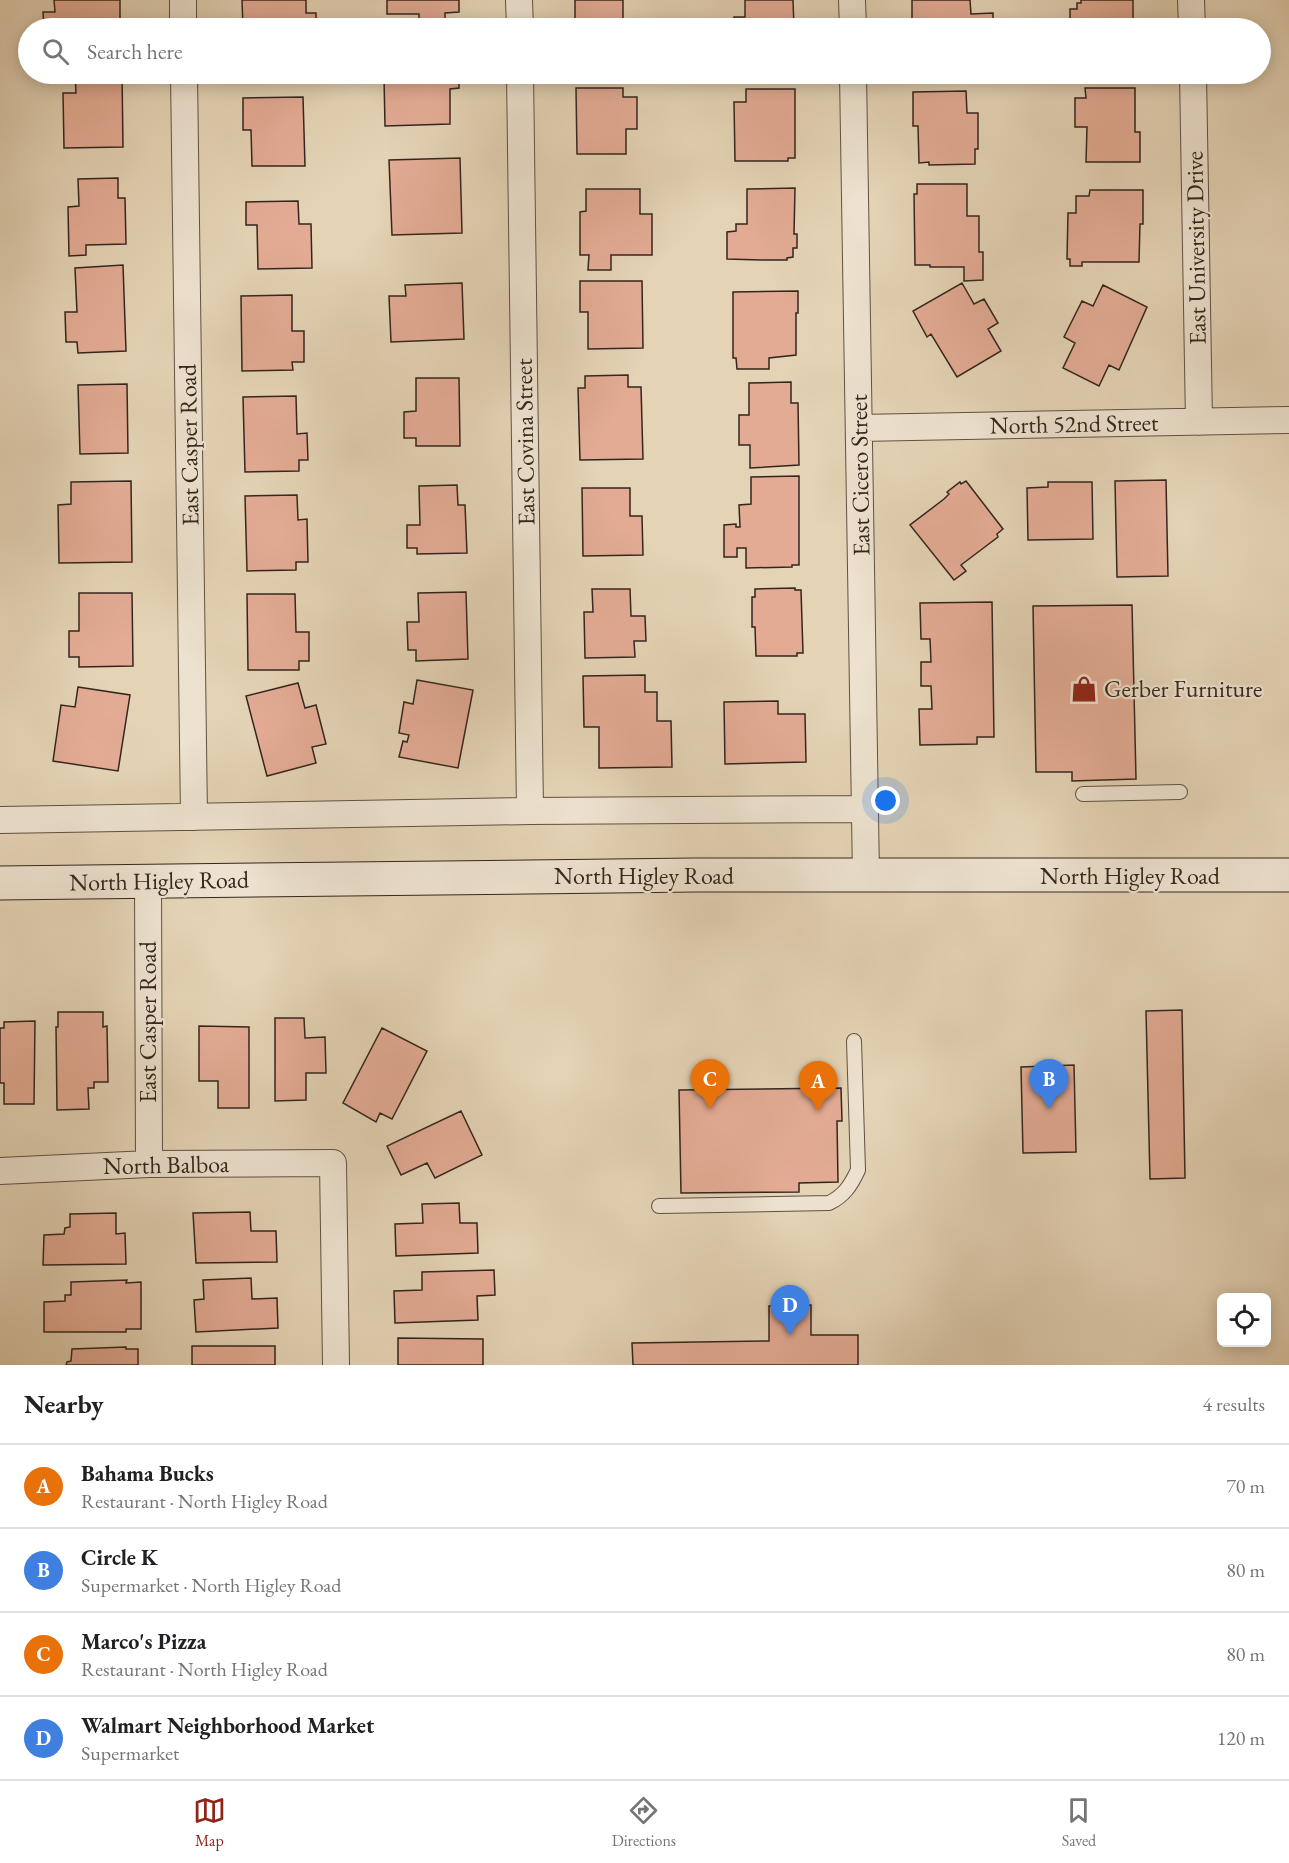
<!DOCTYPE html>
<html lang="en">
<head>
<meta charset="utf-8">
<style>
	body { margin:0; font-family:"EB Garamond",serif; background:#f2f2f2; color:#202124 }
	.controls { position:absolute; right:18px; bottom:18px; display:grid; overflow:hidden; border-radius:9px; box-shadow:0 3px 15px #0003 }
	.controls button { width:54px; height:54px; display:grid; place-items:center; padding:0; border:0; border-bottom:2px solid #e0e0e0; background:#fff; color:#202124; font:30px sans-serif }
	.you { position:absolute; left:886px; top:801px; width:21px; height:21px; margin:-15px; border:4px solid #fff; border-radius:50%; background:#1a73e8; box-shadow:0 0 0 9px #1a73e833 }
	.badge { display:grid; place-items:center; width:39px; height:39px; border-radius:50%; background:#8f2418; color:#fff; font-size:20px; font-weight:700 }
	.pin { position:absolute; translate:-50% -50px; filter:drop-shadow(0 2px 3px #0008) }
	.pin::after { content:''; position:absolute; top:32px; width:21px; height:18px; background:inherit; clip-path:polygon(0 0,100% 0,50% 100%) }
	.list { margin:0; padding:0; list-style:none }
	h2 { display:flex; justify-content:space-between; align-items:center; height:78px; margin:0; padding:0 24px; font-size:26px }
	h2 small { font-size:20px; font-weight:400; color:#757577 }
	.list li { display:grid; grid-template-columns:39px 1fr auto; gap:18px; align-items:center; box-sizing:border-box; height:84px; padding:0 24px; border-top:2px solid #e0e0e0 }
	.list b { display:block; font-size:22px; white-space:nowrap }
	.list p { margin:0; font-size:20px; white-space:nowrap; color:#757577 }
	.list em { font-size:20px; font-style:normal; color:#757577 }
	.icon { flex:none; width:33px; height:33px; fill:none; stroke:currentColor; stroke-width:2; stroke-linecap:round; stroke-linejoin:round }
	.map { position:relative; flex:none; width:1289px; height:1365px; overflow:hidden }
	.search { position:absolute; background:#fff; box-shadow:0 3px 15px #0003; left:18px; right:18px; top:18px; height:66px; display:flex; align-items:center; gap:15px; box-sizing:border-box; padding:0 21px; border-radius:33px; color:#757577; font-size:22px }
	.sheet { height:414px; background:#fff }
	nav { display:flex; justify-content:space-around; align-items:center; box-sizing:border-box; height:84px; border-top:2px solid #e0e0e0; background:#fff; font-size:16px; color:#757577 }
	nav a { display:grid; justify-items:center; gap:3px }
	nav .on { color:#8f2418 }
	.map>svg:first-child { display:block }
</style>
</head>
<body>
<div class="map">
<svg width="1289" height="1365" viewBox="0 0 1289 1365">
	<rect width="100%" height="100%" fill="#e4d3b5"/>
	<filter id="stains"><feTurbulence type="fractalNoise" baseFrequency=".00333" numOctaves="4"/><feColorMatrix values="0 0 0 0 .2 0 0 0 0 .09 0 0 0 0 .02 0 0 0 .5 -.17"/></filter>
	<radialGradient id="worn" r=".72"><stop offset=".6" stop-color="#630" stop-opacity="0"/><stop offset="1" stop-color="#630" stop-opacity=".3"/></radialGradient>
	<!-- building -->
	<path fill="#e3ab94" stroke="#34261e" stroke-width="1.5" d="M54 0H120V28H44L43 12H55Z
		M242 0H306V13H316V28H243Z
		M387 0H459V12L445 13V26L419 27V14H387Z
		M575 0H623V20L635 19V28H575Z
		M745 0H793L794 28H734V17H745Z
		M912 0H970L971 14 993 13V28H921V25H912Z
		M1081 0H1133V28H1070V9H1077V3H1081Z
		M75 74H122L123 147 64 148 63 93H76Z
		M244 74H303V75L244 76Z
		M405 74H459V88L450 89V124L385 126 384 77H405Z
		M576 88H623V97H637V129H626V154H577Z
		M1085 88H1135V132H1140V162H1086L1087 127H1075V98H1086Z
		M746 89H795V158H788V161H735L734 102H746Z
		M966 91 967 113H978V149H975V164L929 165V162L919 163 918 126H913V92Z
		M303 97 305 166H252L251 130H243V98Z
		M460 158 462 233 392 235 389 160Z
		M118 178V198H125L126 244 86 245V255L69 256 68 207 79 206 78 179Z
		M917 184H967V216H979V252H983V280L964 281V267H930V265H915L914 194H917Z
		M795 188 794 234H797V248H793V257L787 258V260H761L727 259V232L736 231V224H747V189Z
		M586 189H640V214H652V255H611V270H588L589 255H580V212L586 211Z
		M1090 190H1143V224H1140L1139 262H1082V266H1070V259H1067L1068 213H1076V196H1089Z
		M298 201 299 224H311L312 268 258 269 257 225H246V202Z
		M123 265 126 351 78 353 77 342H66L65 312H77L75 268Z
		M580 281H642L643 348 588 349V312H580Z
		M462 283 464 339 391 342 389 296H406L405 285Z
		M962 283 974 304 984 299 998 323 988 329 1001 351 957 377 931 334 927 337 913 311Z
		M1103 285 1147 307 1119 370 1109 365 1099 386 1063 368 1075 343 1064 337 1082 301 1093 306Z
		M798 291V313H796V355L769 358V369H737L736 358H733V292Z
		M292 295V331H304V362H292L293 370 242 371 241 296Z
		M628 375V387H641L643 459 580 460 578 388H585V376Z
		M416 378H459L460 446H416V438H404V412L416 411Z
		M791 382V403H798L799 465 750 468V445H739V415H749V383Z
		M127 384 128 453 80 454 78 385Z
		M296 396 297 434 307 433 308 460H299V471L245 472 243 397Z
		M799 476V565H792V567L746 568V548H737V557H724V525L736 524V527H740L739 505 751 504V477Z
		M1166 480 1168 576 1117 577 1115 481Z
		M131 481 132 562 59 563 58 505 71 504V482Z
		M966 481 1003 529 997 534 998 537 961 565 966 571 954 580 910 525 944 499 949 494 947 492 960 482 961 484Z
		M1048 482H1092L1093 539 1028 540 1027 488 1048 487Z
		M457 485 458 505H465L467 553 417 554V548H407V525H420L419 486Z
		M582 488H630V516H642L643 555 583 556Z
		M297 495 298 520 307 519 308 562H296V570L247 571 245 496Z
		M795 588V590H801L803 653H797V656H756L755 627H752V597H755V589Z
		M592 589H630L631 616H645L646 641H634L635 657 585 658 584 612H593Z
		M466 592 468 659 416 661V650H408L407 622H419L418 593Z
		M79 593H132L133 666 79 667V657H69V631H79Z
		M247 594H295L296 632H309V661H299V670H248Z
		M992 602 994 737H977V744L920 745 919 709H932L931 686H921V662H931L930 639H921L920 603Z
		M1132 605 1136 779 1072 781V772H1036L1033 606Z
		M645 675V692H657V721H671L672 767 599 768V727H584L583 676Z
		M417 680 473 690 458 768 399 757 403 741 407 742 409 735 399 733 404 702 413 704Z
		M298 683 305 708 316 705 326 744 312 747 316 763 267 776 246 696Z
		M78 687 130 695 118 771 53 761 61 705 75 707Z
		M778 701V714H805L806 762 725 764 724 702Z
		M1182 1010 1185 1178 1150 1179 1146 1011Z
		M58 1012H103V1027L107 1026 108 1082H94V1088H88L89 1109 57 1110 56 1027H58Z
		M275 1018H304L305 1038 325 1037 326 1073H306V1100L275 1101Z
		M35 1021 34 1104H4V1083H0V1028H4V1022Z
		M199 1026 249 1027V1108H218V1081H199Z
		M382 1028 427 1051 392 1119 380 1113 376 1122 343 1103Z
		M1074 1065 1076 1152 1023 1153 1021 1067Z
		M841 1088 842 1121H837L838 1182 799 1183V1192L681 1193 679 1090Z
		M461 1111 482 1155 435 1178 427 1163 401 1175 387 1146Z
		M459 1203 460 1223H477L478 1253 396 1256 395 1224 423 1223 422 1204Z
		M250 1212 251 1231H276L277 1262 196 1263 193 1213Z
		M116 1213V1234L125 1233 126 1264 43 1265 44 1235 64 1234 65 1228 70 1227V1214Z
		M494 1270 495 1295 477 1296 478 1320 395 1323 394 1291 422 1290V1272Z
		M251 1278 252 1299 277 1298 278 1328 196 1332 194 1300 204 1299 203 1280Z
		M127 1280 126 1283 141 1282V1329H126V1332H44V1302L65 1301V1295H71V1282Z
		M811 1305V1335H858V1365H633L632 1343 769 1341V1306Z
		M398 1338 483 1339V1365H398Z
		M192 1346H275V1365H192Z
		M126 1347V1349H138V1365H66L67 1362 71 1361 72 1349Z"/>
	<g fill="none" stroke-linecap="round" stroke-linejoin="round">
		<!-- service casing -->
		<g stroke="#605144" stroke-width="16">
			<path id="service" d="M1083 794 1180 792
				M659 1206 829 1203C844 1196 851 1185 858 1170L854 1041"/>
		</g>
		<!-- minor casing -->
		<g stroke="#605144" stroke-width="28">
			<path id="minor" d="M183 0V28
				M519 0 520 28
				M852 0 853 28
				M1191 0 1192 28
				M184 74 194 817
				M520 74 530 811
				M853 74 866 876
				M1193 74 1199 422
				M859 428 1289 420
				M0 820 530 811 865 809
				M148 881 149 1164
				M0 1171 149 1164 333 1163 336 1365"/>
		</g>
		<!-- secondary casing -->
		<g stroke="#34261e" stroke-width="35">
			<path id="secondary" d="M0 883 695 875H1289"/>
		</g>
		<!-- service -->
		<use href="#service" stroke="#ede2cf" stroke-width="14"/>
		<!-- minor -->
		<use href="#minor" stroke="#ede2cf" stroke-width="26"/>
		<!-- secondary -->
		<use href="#secondary" stroke="#ede2cf" stroke-width="33"/>
	</g>
	<!-- icons -->
	<defs>
		<g id="shop-bare" transform="scale(2.07)"><path d="M-5-2.5h2.3a2.7 3.5 0 0 1 5.4 0H5L5.5 6h-11ZM-1.5-2.5h3a1.5 2.3 0 0 0-3 0Z" fill="#8f2418" stroke="#ede2cf" stroke-width="2.5" paint-order="stroke"/></g>
	</defs>
	<g fill-rule="evenodd">
		<use href="#shop-bare" x="1084" y="689"/>
	</g>
	<g text-anchor="middle" stroke-width="4.5" stroke-linejoin="round" paint-order="stroke">
		<!-- street labels -->
		<g font-size="24" fill="#34261e" stroke="#ede2cf">
			<text transform="translate(1196 248) rotate(-91)" y="8">East University Drive</text>
			<text transform="translate(1074 424) rotate(-1)" y="8">North 52nd Street</text>
			<text transform="translate(525 442) rotate(-91)" y="8">East Covina Street</text>
			<text transform="translate(189 445) rotate(-91)" y="8">East Casper Road</text>
			<text transform="translate(860 475) rotate(-91)" y="8">East Cicero Street</text>
			<text x="644" y="884">North Higley Road</text>
			<text x="1130" y="884">North Higley Road</text>
			<text transform="translate(159 881) rotate(-1)" y="8">North Higley Road</text>
			<text transform="translate(148 1022) rotate(-90)" y="8">East Casper Road</text>
			<text transform="translate(166 1165) rotate(-1)" y="8">North Balboa</text>
		</g>
		<!-- poi labels -->
		<g font-size="24" fill="#34261e" stroke="#ede2cf" text-anchor="start">
			<text x="1104" y="697">Gerber Furniture</text>
		</g>
	</g>
	<rect width="100%" height="100%" filter="url(#stains)"/>
	<rect width="100%" height="100%" fill="url(#worn)"/>
</svg>
<div class="controls">
<button><svg class="icon" aria-label="locate" viewBox="0 0 24 24"><circle cx="12" cy="12" r="6"/><path d="M12 2v4M12 18v4M2 12h4M18 12h4"/></svg></button>
</div>
<div class="you"></div>
<div class="pin badge" style="left:818px;top:1111px;background:#e8710a">A</div>
<div class="pin badge" style="left:1049px;top:1109px;background:#3f7fe0">B</div>
<div class="pin badge" style="left:710px;top:1109px;background:#e8710a">C</div>
<div class="pin badge" style="left:790px;top:1335px;background:#3f7fe0">D</div>
<div class="search"><svg class="icon" aria-label="search" viewBox="0 0 24 24"><circle cx="10" cy="10" r="6"/><path d="M15 15l6 6"/></svg>Search here</div>
</div>
<section class="sheet">
<h2>Nearby<small>4 results</small></h2>
<ul class="list">
<li><span class="badge" style="background:#e8710a">A</span><div><b>Bahama Bucks</b><p>Restaurant · North Higley Road</p></div><em>70 m</em></li>
<li><span class="badge" style="background:#3f7fe0">B</span><div><b>Circle K</b><p>Supermarket · North Higley Road</p></div><em>80 m</em></li>
<li><span class="badge" style="background:#e8710a">C</span><div><b>Marco's Pizza</b><p>Restaurant · North Higley Road</p></div><em>80 m</em></li>
<li><span class="badge" style="background:#3f7fe0">D</span><div><b>Walmart Neighborhood Market</b><p>Supermarket</p></div><em>120 m</em></li>
</ul>
</section>
<nav>
<a class="on"><svg class="icon" aria-label="map" viewBox="0 0 24 24"><path d="M3 6l6-2 6 2 6-2v14l-6 2-6-2-6 2zM9 4v14M15 6v14"/></svg>Map</a>
<a><svg class="icon" aria-label="directions" viewBox="0 0 24 24"><path d="M12 3l9 9-9 9-9-9zM9 14v-3h6M13 9l2 2-2 2"/></svg>Directions</a>
<a><svg class="icon" aria-label="saved" viewBox="0 0 24 24"><path d="M7 4h10v16l-5-4-5 4z"/></svg>Saved</a>
</nav>
</body>
</html>
